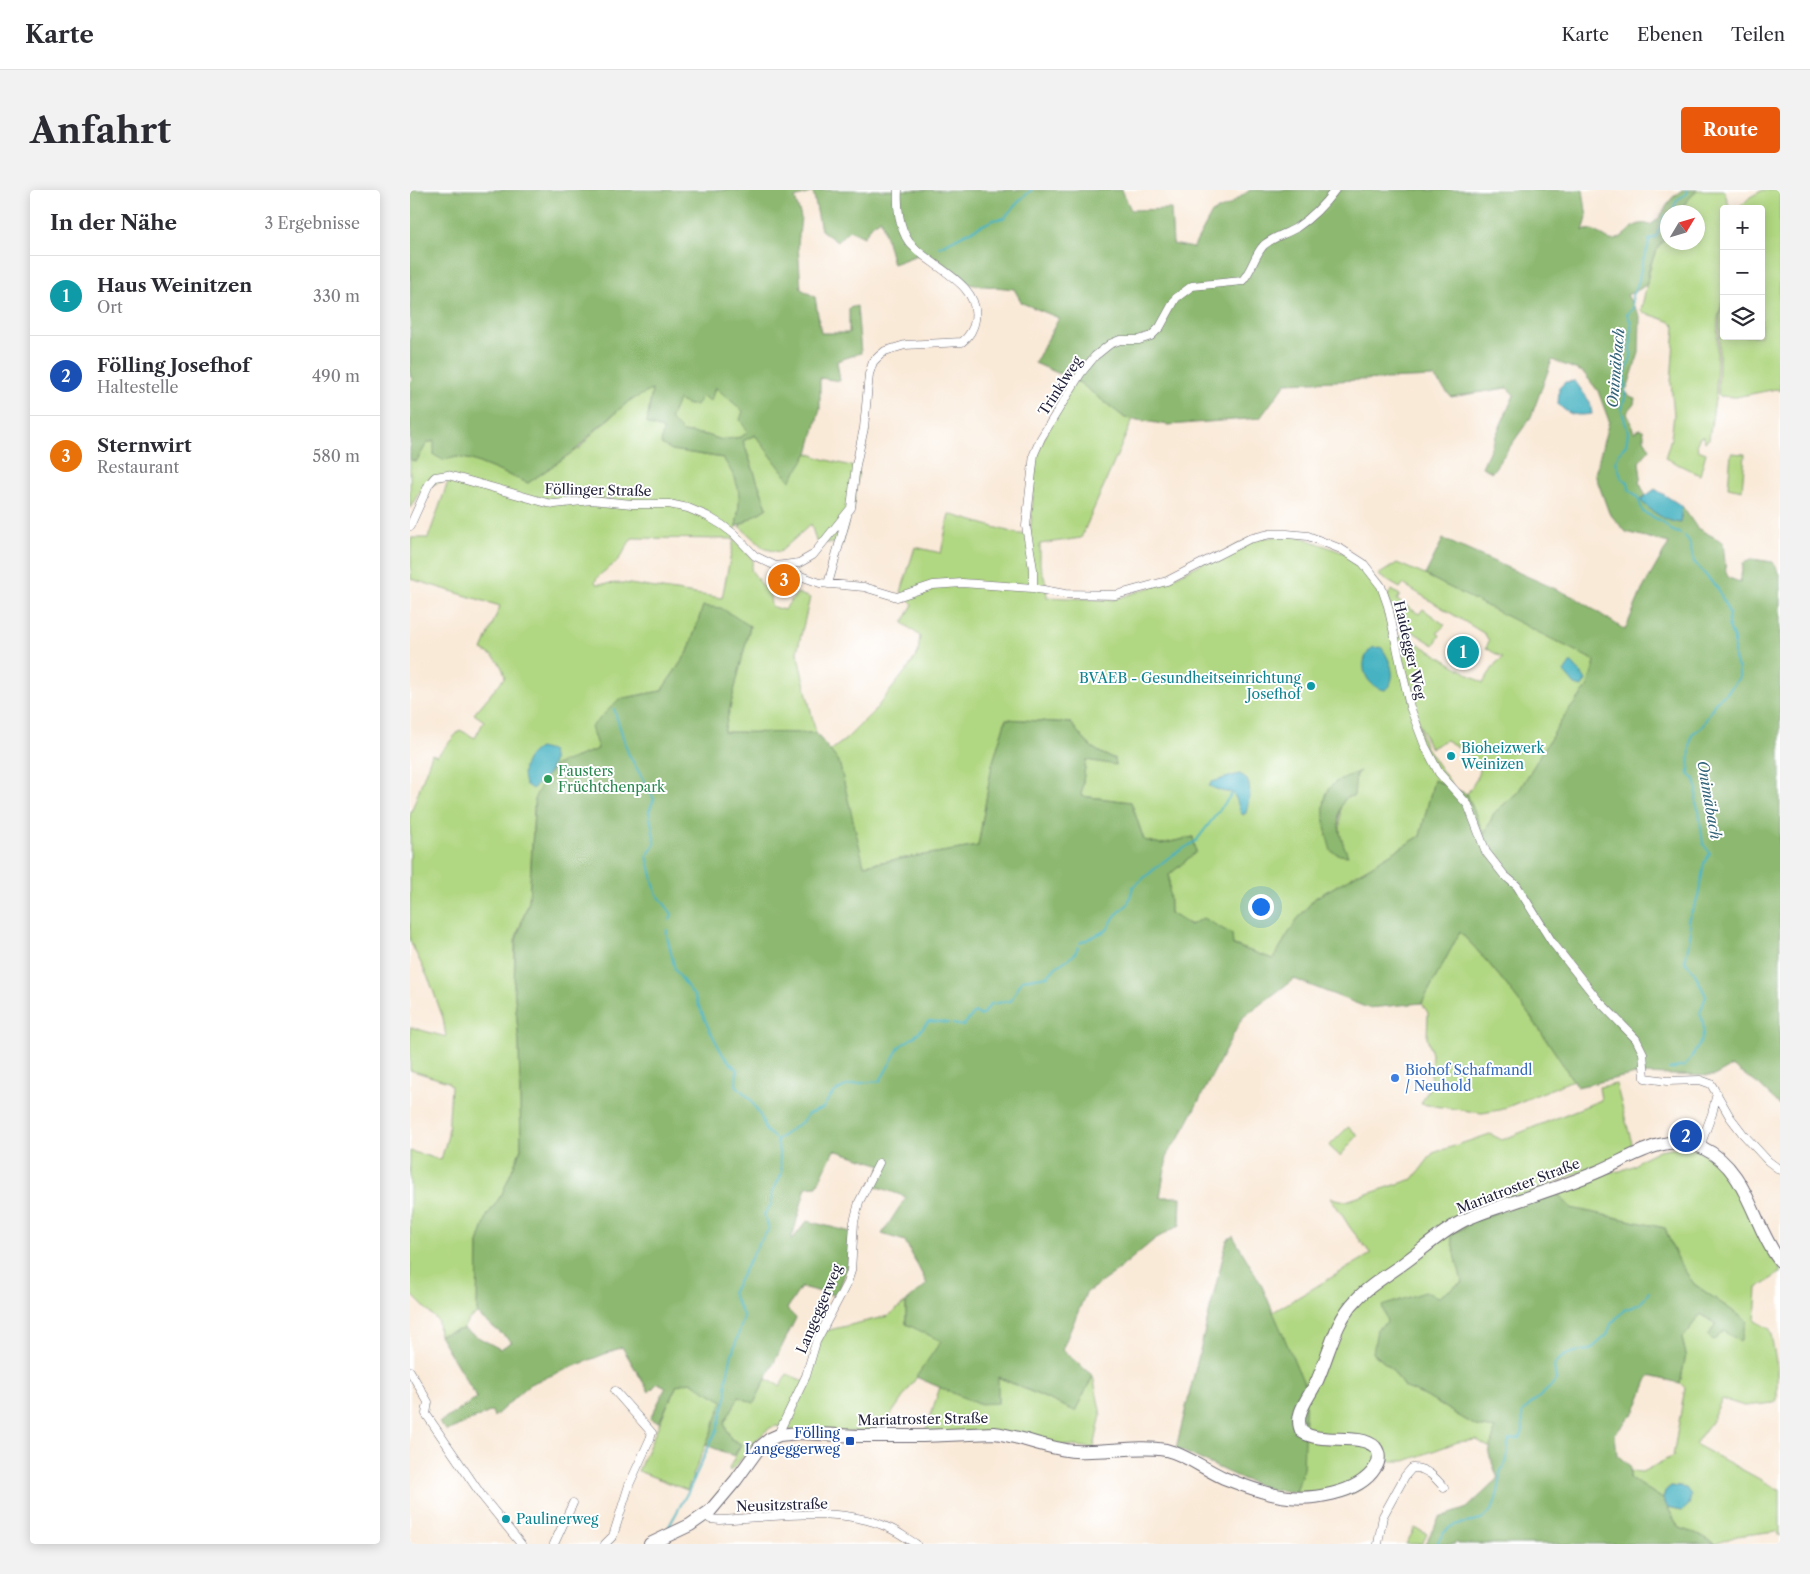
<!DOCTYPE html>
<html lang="de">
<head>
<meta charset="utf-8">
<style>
	body { margin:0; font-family:"Libre Caslon Text",serif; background:#f2f2f3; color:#2b2b33 }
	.controls { position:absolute; right:15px; top:15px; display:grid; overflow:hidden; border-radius:5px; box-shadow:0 2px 12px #0003 }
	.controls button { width:45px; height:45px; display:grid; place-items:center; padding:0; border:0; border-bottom:1px solid #e1e1e2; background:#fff; color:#2b2b33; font:25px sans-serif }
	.compass { position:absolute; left:1250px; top:15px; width:45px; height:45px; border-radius:50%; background:#fff; box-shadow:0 2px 12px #0003; rotate:52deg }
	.you { position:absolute; left:850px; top:716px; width:18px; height:18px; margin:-12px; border:4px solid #fff; border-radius:50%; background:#1a73e8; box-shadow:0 0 0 8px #1a73e833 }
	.badge { display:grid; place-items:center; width:32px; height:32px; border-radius:50%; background:#ea580c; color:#fff; font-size:16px; font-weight:700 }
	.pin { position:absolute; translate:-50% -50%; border:2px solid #fff; box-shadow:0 1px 5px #0006 }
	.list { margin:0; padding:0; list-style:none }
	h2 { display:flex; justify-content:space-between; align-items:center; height:65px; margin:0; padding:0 20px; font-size:21px }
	h2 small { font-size:16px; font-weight:400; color:#7c7c81 }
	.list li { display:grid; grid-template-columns:32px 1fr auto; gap:15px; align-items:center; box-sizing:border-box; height:80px; padding:0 20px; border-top:1px solid #e1e1e2 }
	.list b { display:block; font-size:19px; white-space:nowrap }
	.list p { margin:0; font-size:16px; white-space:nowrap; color:#7c7c81 }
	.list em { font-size:16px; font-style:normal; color:#7c7c81 }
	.icon { flex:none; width:28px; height:28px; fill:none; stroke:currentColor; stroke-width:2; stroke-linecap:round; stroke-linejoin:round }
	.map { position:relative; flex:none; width:1370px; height:1354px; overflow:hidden; border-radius:5px }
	header { display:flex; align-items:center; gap:30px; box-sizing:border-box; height:70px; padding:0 25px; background:#fff; border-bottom:1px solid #e1e1e2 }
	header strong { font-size:24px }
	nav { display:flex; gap:28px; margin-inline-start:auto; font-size:18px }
	.intro { display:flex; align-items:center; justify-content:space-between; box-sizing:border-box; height:120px; padding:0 30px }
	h1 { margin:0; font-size:35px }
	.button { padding:12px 22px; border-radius:5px; background:#ea580c; color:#fff; font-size:18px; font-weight:700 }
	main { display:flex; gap:30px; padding:0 30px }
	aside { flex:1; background:#fff; border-radius:5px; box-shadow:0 2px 12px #0003 }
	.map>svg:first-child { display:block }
</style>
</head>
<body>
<header>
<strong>Karte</strong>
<nav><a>Karte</a><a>Ebenen</a><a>Teilen</a></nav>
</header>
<div class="intro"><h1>Anfahrt</h1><a class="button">Route</a></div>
<main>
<aside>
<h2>In der Nähe<small>3 Ergebnisse</small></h2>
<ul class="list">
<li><span class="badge" style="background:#0f9aa8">1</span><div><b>Haus Weinitzen</b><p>Ort</p></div><em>330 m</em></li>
<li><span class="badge" style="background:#1a4fb4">2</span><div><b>Fölling Josefhof</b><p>Haltestelle</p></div><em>490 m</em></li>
<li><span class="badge" style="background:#e8710a">3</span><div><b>Sternwirt</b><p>Restaurant</p></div><em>580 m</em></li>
</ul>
</aside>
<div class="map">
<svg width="1370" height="1354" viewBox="0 0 1370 1354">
	<rect width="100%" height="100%" fill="#fff"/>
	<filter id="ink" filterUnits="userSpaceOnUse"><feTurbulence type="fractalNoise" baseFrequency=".02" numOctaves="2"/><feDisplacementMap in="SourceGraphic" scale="10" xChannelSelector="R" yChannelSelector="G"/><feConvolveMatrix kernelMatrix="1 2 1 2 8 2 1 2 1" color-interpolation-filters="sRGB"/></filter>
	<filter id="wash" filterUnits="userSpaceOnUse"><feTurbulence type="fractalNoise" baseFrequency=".0096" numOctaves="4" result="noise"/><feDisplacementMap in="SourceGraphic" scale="20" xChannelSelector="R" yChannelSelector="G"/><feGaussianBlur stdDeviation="1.12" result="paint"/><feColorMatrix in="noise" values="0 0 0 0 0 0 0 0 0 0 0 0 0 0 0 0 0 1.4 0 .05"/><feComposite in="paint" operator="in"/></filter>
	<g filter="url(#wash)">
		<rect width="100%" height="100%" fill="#f9e9d7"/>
		<!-- green -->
		<path fill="#b0d781" stroke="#697c5e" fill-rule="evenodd" d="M1287 0H1314L1320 19H1314V103L1308 129 1306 203 1299 249 1295 252 1294 247H1290L1287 253 1288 260 1296 263 1290 285 1255 268 1261 248 1264 225 1261 193 1265 136 1261 132 1233 122 1231 120C1236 100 1238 81 1245 63 1250 52 1254 51 1257 39L1258 52H1288V22H1270L1271 18Z
			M1353 0H1370V201L1366 199 1326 207 1308 206 1310 124 1314 109V146H1351V19H1328L1340 7Z
			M661 190 670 193 715 228 723 229 671 348 630 354V375L636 393 637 407 703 410 753 393 839 349 886 345 942 366 971 396 989 469 1015 556 1044 598 1024 590 1010 646 961 676 905 708 886 731 863 769C827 757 793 743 760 723L759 685 786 662 783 647 751 654 734 650 721 612 671 606 676 570 706 574 705 569C681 560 676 553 661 533L596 529 582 575 568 656 453 675 429 572 420 561 436 549 465 520 499 477 508 463 510 446 493 433 503 414 491 402 505 357 531 363 539 324 608 344H620L626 267 649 210ZM947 582 937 607 931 613 930 619V645L937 665 914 619Z
			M305 197 334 221 338 242 331 247 312 250 297 245 273 242 260 230 268 209 292 206Z
			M242 199 237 234 253 239 262 260 313 268 326 288 330 309 324 349 343 370 341 380 360 406 361 416 374 420 387 403 400 408 387 462 406 543 314 542 340 436 293 416 278 462 251 501 209 509 188 559 145 575 124 617 119 711 105 750 104 796 109 853 111 959 92 1004 77 1026 68 1053 67 1124 58 1130 53 1139 29 1145 28 1131 0 1103V961L31 970 38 945 41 896 38 892 0 880V837L36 847 33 828 20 792 0 751V625L22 564 27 566 50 540 65 548 74 531 64 524 95 487C91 472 86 467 72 460L90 416 1 389V348H18L39 289 12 298 0 318V269L6 272 17 253 25 251V259L33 270 47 267 62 270 118 293 167 259H169L183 243 219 211ZM222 348 324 349 312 408 213 393 187 394 185 392C189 382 202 378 209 369 214 363 217 355 222 348Z
			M345 245 380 290 398 263 413 269 449 278 443 320 438 331 432 355 406 351 401 334 370 362 355 359 329 336 357 318 333 251Z
			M1321 263 1335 264 1332 300 1318 297Z
			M987 373 1015 385 1186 471 1177 498 1155 525 1108 602 1084 623 1074 646 1057 604 1066 590 1070 578C1063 564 1049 558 1036 550L1021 558 1017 552 1003 517 987 448 990 446 999 448 1073 493 1086 473 1093 468 1076 458 1079 451 1075 444 993 394 990 398 968 385Z
			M982 400 990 405 987 410 1009 424 1013 419 1035 435 1027 443 1030 445 1024 455 987 432 984 427 977 406Z
			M1050 742C1093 786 1130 838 1163 890L1090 920 1072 923 1011 914 1020 896 1022 864 1017 848 1018 823 1012 813Z
			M1206 894 1224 961 1143 993 1040 1044 1052 1092 1029 1107 978 1132 963 1163 981 1178 994 1197 1015 1206 1066 1236 1086 1238 1080 1258 1067 1250 1048 1252 995 1271H977C958 1308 923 1309 887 1312L886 1302 893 1279 863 1122 961 1064 941 1039 921 1008 936 1011 1003 989 1023 963 1080 944 1092 950 1191 910 1189 897Z
			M938 937 948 945 930 966 919 956Z
			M1266 957 1285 959 1305 969 1326 996 1359 1065 1370 1078V1083L1347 1098 1345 1131 1360 1139 1367 1177V1210L1364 1213 1334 1216 1312 1209 1301 1232 1285 1254 1366 1298 1370 1299V1347L1366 1341 1327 1346 1305 1354 1269 1338 1258 1318 1272 1321 1276 1298 1261 1296 1255 1301 1253 1309 1220 1288V1281L1232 1282 1263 1266 1275 1198 1270 1193 1276 1165 1272 1148 1291 1124 1314 1141 1337 1131 1284 1094 1268 1071 1255 1038 1161 1018 1146 1002 1198 982 1210 981 1225 975 1231 969 1249 960Z
			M496 1112V1134L532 1150 474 1235 469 1238 466 1242 378 1240C375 1239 371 1237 367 1236 353 1235 332 1272 320 1281L319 1279 331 1254 321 1249 314 1233 329 1207 344 1213 356 1189 370 1196 377 1184 396 1192 406 1157 415 1141 478 1126Z
			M683 1186 691 1225 684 1258 515 1242 530 1197 568 1214 588 1212 587 1187 665 1221Z
			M280 1192 314 1211 277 1300 228 1281C241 1253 253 1224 267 1195Z
			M1005 1338 1017 1344 1012 1354H996Z"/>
		<!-- forest -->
		<path fill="#8cb86f" stroke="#576d55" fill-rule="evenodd" d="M0 0H712L721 20 761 19 763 54 783 58 802 23 819 15 840 0H1173L1177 28 1173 41C1187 35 1195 53 1205 50 1219 45 1223 29 1240 35 1252 29 1254 18 1262 8 1265 5 1269 3 1272 0H1287L1271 18 1270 22H1258L1256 47C1248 57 1239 72 1238 86 1237 89 1238 91 1237 94L1230 99 1217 105 1230 126 1229 163 1218 196 1214 202 1222 207 1225 208 1224 214 1217 223 1224 242 1230 239 1233 240 1234 244V249L1240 259 1229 272 1231 287 1229 292 1236 306 1231 309 1271 328 1272 316 1287 338 1313 352 1316 383 1319 388 1330 392 1333 373 1342 369 1363 372 1370 384V915L1349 895 1322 876 1304 886 1226 884 1167 897C1133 842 1095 788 1050 742L1012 813 958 818 884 789 832 828 770 947 758 962 750 1007H771L770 1035 745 1049 703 1084 676 1103 652 1160 683 1186 665 1221 588 1187V1213L568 1214 506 1187 531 1151 496 1134V1112L517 1094 495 1051 472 1044 496 1007 463 995 472 975 424 960 407 996 396 997 381 1051 397 1031 441 1042 439 1073 427 1106 391 1097 377 1119 386 1128 344 1213 329 1207 314 1233 321 1249 331 1254 324 1266 296 1255 313 1211 280 1192 267 1195 249 1232 240 1229 256 1197 248 1193 239 1202 212 1157 120 1194 84 1227 82 1221 37 1241 29 1233 67 1208 29 1145 53 1139 90 1159 102 1152 67 1124 68 1053 77 1026 92 1004 111 959 109 853 104 796 106 750 119 711 125 607 133 591 145 575 188 559 181 537 209 509 251 501 278 462 293 416 311 418 340 436 314 542 406 543 429 572 454 675 568 656 582 575 596 529 661 533C677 554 681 560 705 569L706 575 676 570 671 606 721 612 734 650 751 654 783 647 786 662 759 685 760 723 780 735 793 728 822 744 823 755 863 769 886 731 905 708 961 676 1010 646 1024 590 1057 604 1074 645 1084 623 1108 602 1155 525 1177 498 1185 471 1015 385 1033 349 1166 408 1215 440 1232 400 1259 353 1216 342 1199 323 1185 284 1199 231 1188 201 1173 182 1142 170 1121 227 1082 282 1072 277 1104 205 1097 198 1041 207 1024 187 876 193 850 228 759 235 715 228 670 193 625 173 649 128 612 113 604 99 556 94 513 63 483 74 471 29 462 35 454 47 439 40 427 52 411 40 403 2 385 8 391 27 388 55 391 99 405 107 411 143H439V118L447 116 451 163 427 171 430 191 410 188V219L398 263 380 291 345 245 333 251 357 318 326 337C331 304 332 297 313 268L262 260 251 254 253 239 237 234 242 200 219 211 185 240 167 259 118 293 62 270 47 267 33 270 24 265V251L17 253 6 272 0 269V191L2 189 0 185ZM305 197 333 221 330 230 338 242 331 247 312 250 297 245 273 242 260 229 268 210 278 215H286L292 206 301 211Z
			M950 581 946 584 944 606 937 607C922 623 930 647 938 666L930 665 921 661C916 644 907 610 922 595 928 589 942 585 950 581Z
			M1146 1002 1161 1018 1255 1038 1268 1071 1284 1094 1337 1131 1330 1152 1314 1141 1303 1151 1298 1146 1306 1134 1291 1124 1272 1148 1276 1165 1270 1193 1239 1186 1225 1221 1205 1244 1207 1265 1220 1276V1288L1253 1309 1269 1338 1288 1344 1305 1354H1048L1047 1352 1045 1354H1015L1029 1328 1057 1318 1088 1289 1079 1264 1085 1239 1066 1236 1015 1206 994 1197 981 1178 963 1163 967 1139 977 1132 972 1116 1015 1102 1029 1107 1052 1092 1040 1044C1047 1040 1054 1041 1059 1032Z
			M823 1046 851 1094 896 1198 893 1279 886 1302 862 1300 830 1288 766 1258 817 1050Z"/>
		<!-- water -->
		<path fill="#46b3c2" stroke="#346a7e" d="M1165 191 1180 212 1182 224C1167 226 1159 226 1148 214L1149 198 1155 192Z
			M1245 299 1272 316 1270 333C1254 331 1241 321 1230 310Z
			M971 457C980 469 989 489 975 500 955 497 946 472 962 458Z
			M1160 473H1162L1171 483 1170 485 1172 484 1176 490 1172 497 1165 495 1154 482Z
			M129 558 141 561C149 575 133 591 122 599L115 594C110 580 116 565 129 558Z
			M829 584C845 589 839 610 836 623L833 625C827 619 829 609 822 603L811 601 799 596 802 592Z
			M1261 1296 1276 1298 1281 1305 1279 1315 1272 1321 1258 1318 1253 1309 1255 1301Z"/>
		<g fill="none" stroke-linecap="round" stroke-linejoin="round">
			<!-- stream -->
			<path stroke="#46b3c2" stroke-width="2" d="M1262 22 1267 10 1276 4 1277 0
				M1258 25 1254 27 1246 47 1239 50C1239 59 1234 65 1232 74 1229 85 1230 95 1222 105L1223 119 1217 124 1221 133V167L1215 185V208L1211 218 1218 242 1216 255 1209 263 1206 272 1212 289 1218 292 1219 299 1228 308 1233 322 1253 332 1261 340 1271 344
				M529 57 583 30 594 28 612 8 622 0
				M204 519 218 563 244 609 239 621 245 654 237 666 246 703 262 724 260 730
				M257 740V746L265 780 285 807 299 839 313 865 327 880 326 895 341 910 352 929 355 940 367 950 372 983 362 1003 361 1015 354 1024 359 1039 349 1053 322 1103 334 1127 321 1167 316 1192 317 1204 307 1240 298 1258 279 1300 257 1340
				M670 753 697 740 705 726 718 714 723 697 758 668 786 651 821 605
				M543 834 553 836 565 822 571 826 581 814 601 811 612 790 638 786 646 777 664 765 668 757
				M1259 879 1275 876C1287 859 1300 845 1290 823L1296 806 1283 780 1275 772C1277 757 1284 744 1278 730L1288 707 1294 673 1300 663 1293 654 1289 621 1286 613 1287 598 1285 590 1279 583 1280 554 1282 544 1292 537 1306 511 1316 504 1329 488V479L1324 469V449L1318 435 1319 423 1308 399 1284 372 1279 351 1275 346
				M367 950 393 931 398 924 413 918C426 892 444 894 470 891L490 856 504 847 519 831 539 833
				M1027 1354C1041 1322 1061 1341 1078 1324 1085 1317 1089 1300 1090 1291 1090 1288 1089 1286 1090 1283 1091 1279 1094 1276 1096 1273 1098 1266 1097 1257 1099 1250L1110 1248 1113 1241 1112 1223C1123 1210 1136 1204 1146 1190L1144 1175C1153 1163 1166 1161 1180 1160L1197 1145 1201 1134 1214 1120 1230 1114 1239 1102"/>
		</g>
	</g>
	<g filter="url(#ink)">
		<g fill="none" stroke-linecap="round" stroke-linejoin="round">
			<!-- street casing -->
			<g stroke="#6d6872" stroke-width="9">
				<path id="street" d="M0 336 19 294 25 287 38 285 137 313 145 314 181 310 222 314H259L278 318 297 326 312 335 324 344 345 366 374 380 410 393 454 397 487 407 523 395 552 393 623 398 655 404 706 405 757 391 839 349 860 344H877L898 346 931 359 953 373 971 396 978 416 1000 517 1015 556 1029 583 1058 615 1076 662 1094 685 1107 696 1142 752 1187 809 1226 849 1233 863 1235 888 1257 891 1290 890 1301 894 1320 927 1333 944 1358 971 1370 980
					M366 376 389 373 403 365 441 318 446 275 454 238 459 184 463 172 469 166 475 161 495 155 552 152C559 147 564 138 565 130 571 92 519 77 499 52 489 38 487 16 488 0
					M418 394 437 326
					M623 398V379L616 336 624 264 631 248 671 183 685 166 700 154 710 150H729L741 146 750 137 766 108 782 96 832 91C842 81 844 65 854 55 863 47 876 44 886 38 901 28 914 15 925 0
					M1290 956 1302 924 1307 903
					M0 1181 18 1212 16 1224 72 1306 111 1354
					M369 1245 370 1240 396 1186 406 1152 437 1093 441 1081 444 1032 449 1012 469 973
					M296 1324 300 1329 310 1330C363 1327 430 1315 479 1338 489 1342 497 1349 506 1354
					M144 1354 163 1313
					M195 1354 203 1346 219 1295 240 1249 242 1243 205 1201
					M968 1354 973 1326 995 1286 1002 1278C1016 1277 1026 1288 1034 1298"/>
			</g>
			<!-- primary casing -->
			<g stroke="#6d6872" stroke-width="14">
				<path id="primary" d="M240 1354 280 1335 300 1321 326 1290 349 1258 360 1249 369 1245 389 1243 448 1246H513L584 1243C611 1246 637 1259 665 1261 695 1263 726 1255 756 1260 777 1265 794 1279 814 1288 832 1295 852 1303 871 1306 899 1311 949 1304 965 1278 970 1272 970 1263 965 1257 949 1242 912 1255 892 1242 882 1225 900 1206 907 1191 919 1164 925 1131 946 1110 959 1095 978 1085 994 1073 1012 1060 1029 1044 1049 1033 1065 1024 1084 1019 1101 1013 1130 1003 1159 994 1187 982 1207 974 1227 961 1249 955 1263 951 1280 952 1293 958 1338 979 1342 1035 1370 1071"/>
			</g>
			<!-- street -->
			<use href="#street" stroke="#fff" stroke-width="8"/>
			<!-- primary -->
			<use href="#primary" stroke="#fff" stroke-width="12"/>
		</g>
	</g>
	<!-- markers -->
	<g fill="#0f9aa8" stroke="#fff" stroke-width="2">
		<circle cx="901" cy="496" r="5"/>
		<circle cx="1041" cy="566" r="5"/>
		<circle cx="96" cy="1329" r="5"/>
	</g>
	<circle fill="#2e9e5b" stroke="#fff" stroke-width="2" cx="138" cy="589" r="5"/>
	<circle fill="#3f7fe0" stroke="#fff" stroke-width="2" cx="985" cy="888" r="5"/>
	<rect fill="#1a4fb4" stroke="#fff" stroke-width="2" x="435" y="1246" width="10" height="10" rx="2.5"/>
	<g text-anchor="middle" stroke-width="4" stroke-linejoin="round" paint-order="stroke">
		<!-- street labels -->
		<g font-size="14" fill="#22223b" stroke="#fff">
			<text transform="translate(650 196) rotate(-57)" y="5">Trinklweg</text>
			<text transform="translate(188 300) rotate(1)" y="5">Föllinger Straße</text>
			<text transform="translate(1000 460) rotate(77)" y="5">Haidegger Weg</text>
			<text transform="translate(1108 996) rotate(-21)" y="5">Mariatroster Straße</text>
			<text transform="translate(409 1119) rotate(-67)" y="5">Langeggerweg</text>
			<text transform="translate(513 1229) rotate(-1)" y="5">Mariatroster Straße</text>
			<text transform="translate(372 1315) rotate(-2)" y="5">Neusitzstraße</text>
		</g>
		<!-- culture labels -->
		<g font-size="14" fill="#0d838f" stroke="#fff" text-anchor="start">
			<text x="891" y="493" text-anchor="end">BVAEB - Gesundheitseinrichtung<tspan x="891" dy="16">Josefhof</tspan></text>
			<text x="1051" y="563">Bioheizwerk<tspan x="1051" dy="16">Weinizen</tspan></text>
			<text x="106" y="1334">Paulinerweg</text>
		</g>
		<!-- leisure labels -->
		<g font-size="14" fill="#27864d" stroke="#fff" text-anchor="start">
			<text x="148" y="586">Fausters<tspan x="148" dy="16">Früchtchenpark</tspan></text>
		</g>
		<!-- shop labels -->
		<g font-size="14" fill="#366cbe" stroke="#fff" text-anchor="start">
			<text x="995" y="885">Biohof Schafmandl<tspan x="995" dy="16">/ Neuhold</tspan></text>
		</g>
		<!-- transit labels -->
		<g font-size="14" fill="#164399" stroke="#fff" text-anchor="end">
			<text x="430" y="1248">Fölling<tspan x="430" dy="16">Langeggerweg</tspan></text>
		</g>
		<!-- water labels -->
		<g font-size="15" font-style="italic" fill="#326378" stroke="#fff">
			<text transform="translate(1206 178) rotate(-85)" y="5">Onimäbach</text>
			<text transform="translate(1299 610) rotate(80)" y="5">Onimäbach</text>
		</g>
	</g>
</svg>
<div class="controls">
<button>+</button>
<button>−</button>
<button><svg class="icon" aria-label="layers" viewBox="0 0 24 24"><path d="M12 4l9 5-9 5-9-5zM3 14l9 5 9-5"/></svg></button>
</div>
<svg class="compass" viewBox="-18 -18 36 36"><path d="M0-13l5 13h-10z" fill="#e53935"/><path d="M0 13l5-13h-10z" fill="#7c7c81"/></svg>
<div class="you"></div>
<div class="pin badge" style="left:1053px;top:462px;background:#0f9aa8">1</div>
<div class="pin badge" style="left:1276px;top:946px;background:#1a4fb4">2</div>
<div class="pin badge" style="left:374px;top:390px;background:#e8710a">3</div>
</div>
</main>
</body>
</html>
